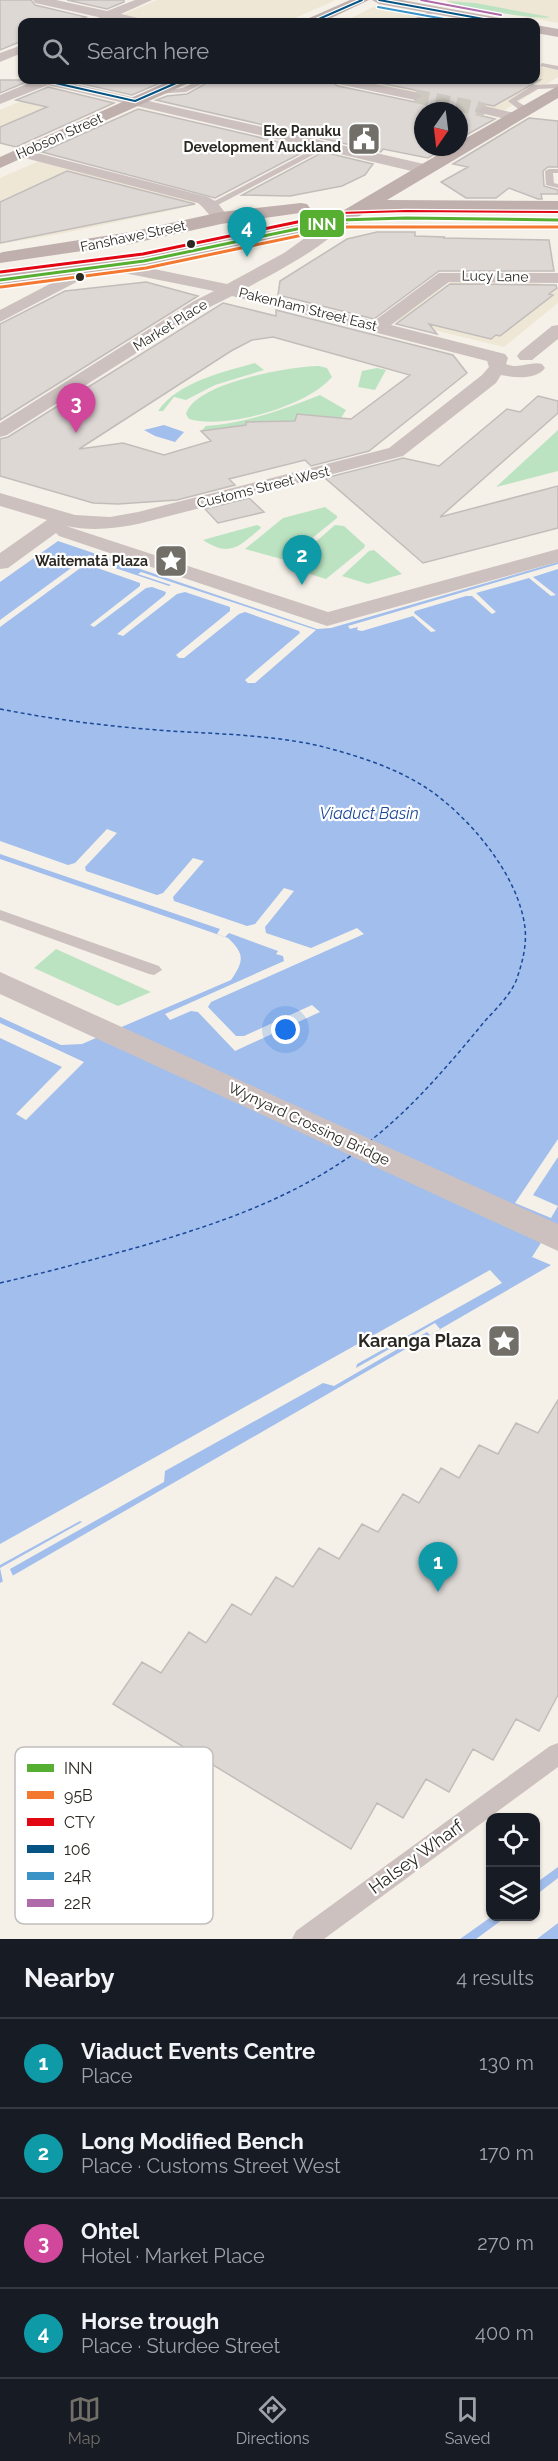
<!DOCTYPE html>
<html lang="en">
<head>
<meta charset="utf-8">
<style>
	body { margin:0; font-family:Raleway,sans-serif; background:#242831; color:#f1f3f6 }
	.controls { position:absolute; right:18px; bottom:18px; display:grid; overflow:hidden; border-radius:12px; box-shadow:0 2px 4px #0004 }
	.controls button { width:54px; height:54px; display:grid; place-items:center; padding:0; border:0; border-bottom:2px solid #363941; background:#171b24; color:#f1f3f6; font:30px sans-serif }
	.compass { position:absolute; left:414px; top:102px; width:54px; height:54px; border-radius:50%; background:#171b24; box-shadow:0 2px 4px #0004; rotate:194deg }
	.you { position:absolute; left:286px; top:1030px; width:21px; height:21px; margin:-15px; border:4px solid #fff; border-radius:50%; background:#1a73e8; box-shadow:0 0 0 9px #1a73e833 }
	.badge { display:grid; place-items:center; width:39px; height:39px; border-radius:50%; background:#726f68; color:#fff; font-size:20px; font-weight:700 }
	.pin { position:absolute; translate:-50% -50px; filter:drop-shadow(0 2px 3px #0008) }
	.pin::after { content:''; position:absolute; top:32px; width:21px; height:18px; background:inherit; clip-path:polygon(0 0,100% 0,50% 100%) }
	.list { margin:0; padding:0; list-style:none }
	h2 { display:flex; justify-content:space-between; align-items:center; height:78px; margin:0; padding:0 24px; font-size:26px }
	h2 small { font-size:20px; font-weight:400; color:#9ea1a6 }
	.list li { display:grid; grid-template-columns:39px 1fr auto; gap:18px; align-items:center; box-sizing:border-box; height:90px; padding:0 24px; border-top:2px solid #363941 }
	.list b { display:block; font-size:22px; white-space:nowrap }
	.list p { margin:0; font-size:20px; white-space:nowrap; color:#9ea1a6 }
	.list em { font-size:20px; font-style:normal; color:#9ea1a6 }
	.icon { flex:none; width:33px; height:33px; fill:none; stroke:currentColor; stroke-width:2; stroke-linecap:round; stroke-linejoin:round }
	.map { position:relative; flex:none; width:558px; height:1939px; overflow:hidden }
	.search { position:absolute; background:#171b24; box-shadow:0 2px 4px #0004; left:18px; right:18px; top:18px; height:66px; display:flex; align-items:center; gap:15px; box-sizing:border-box; padding:0 21px; border-radius:12px; color:#9ea1a6; font-size:22px }
	.sheet { height:438px; background:#171b24 }
	nav { display:flex; justify-content:space-around; align-items:center; box-sizing:border-box; height:84px; border-top:2px solid #363941; background:#171b24; font-size:16px; color:#9ea1a6 }
	nav a { display:grid; justify-items:center; gap:3px }
	nav .on { color:#726f68 }
	.map>svg:first-child { display:block }
</style>
</head>
<body>
<div class="map">
<svg width="558" height="1939" viewBox="0 0 558 1939">
	<rect width="100%" height="100%" fill="#f5f1e8"/>
	<!-- built -->
	<path fill="#eee7d6" d="M157 0H333L334 1 286 22H157L122 15Z
		M446 0H558V23L448 3Z
		M373 7 428 18 419 22H343Z
		M536 66 558 70V77L503 111 349 80H536Z
		M21 101 69 113 0 143V110Z
		M39 161 197 202 178 209 60 234 0 244V178Z
		M455 279 528 280 558 288V303L504 347 396 321Z"/>
	<!-- green -->
	<path fill="#bbe3c1" d="M448 1 475 3 550 17C542 21 458 7 448 1Z
		M255 363 264 370 215 385 186 400 174 397 163 411H158C178 382 223 372 255 363Z
		M319 366 327 368 332 377C308 406 226 430 189 419L186 414C194 383 291 366 319 366Z
		M377 368 386 370 375 390 358 387 362 371Z
		M320 395 346 410 338 423 323 416 297 414 295 423 246 422V425L201 431 206 426C247 423 282 410 320 395Z
		M558 430V471L496 487Z
		M325 507 337 516V518L285 560 245 549 283 518Z
		M257 525 261 527 260 529C239 546 230 558 203 540Z
		M335 525 344 526 365 545 364 548 326 579 287 567Z
		M374 550 402 574 368 584 342 576 369 551Z
		M56 949 151 992 118 1006 34 968Z"/>
	<!-- water -->
	<path fill="#a2beec" d="M164 425 184 432 175 442 155 436 144 430Z
		M58 541 317 629 331 628 558 562V1226L553 1224 532 1257 551 1265 0 1583V1017L61 1045 82 1044 231 980C244 961 245 954 228 938L0 859V582Z
		M558 1867V1939H460L491 1917 536 1916V1883Z"/>
	<!-- pier -->
	<path fill="#f5f1e8" d="M89 555 113 563 109 566 169 586 171 585 138 574 141 572 316 630 255 683H248L245 680 300 633 299 631 245 612 239 614 184 658H179L176 655 230 611V607L185 592 177 594 123 636 117 634 165 595 166 592 152 587 146 588 94 627 90 625 140 586V583L89 565 83 566 0 627V620Z
		M558 564V569L533 577 556 595 551 596 529 578 476 593 496 612 492 614 472 596H466L415 611 414 613 436 631 431 632 413 616 362 631 357 630 358 627 350 629 348 626Z
		M107 829 117 833 85 867 86 871 157 895 163 893 193 858 204 861 173 897 174 901 247 926 255 924 284 888 294 891 265 927 266 933 311 948 357 928 364 934 211 1002 208 1007 236 1036H244L312 1005 320 1012 235 1051 198 1012 191 1011 170 1020 165 1014 284 961 283 956 276 954 278 951 229 933 225 937 217 934 220 929 0 854V841L68 865 75 863Z
		M0 1023 84 1062 26 1120 16 1114 62 1067 0 1038Z
		M558 1139V1157L533 1195 558 1206 551 1218 515 1203Z
		M490 1270 502 1283 357 1364 356 1368 435 1323 440 1329 430 1335 427 1332 334 1386 323 1383 165 1471 164 1482 10 1569 13 1576 3 1582 0 1568 82 1522 80 1521 0 1565V1544Z
		M558 1878V1923L537 1939H476L506 1917 536 1916V1895Z"/>
	<g fill="none" stroke-linecap="round" stroke-linejoin="round">
		<!-- ferry -->
		<path stroke="#1b4999" stroke-width="1.5" stroke-dasharray="4 3" stroke-linecap="butt" d="M0 709C56 720 113 727 171 731 220 734 271 735 320 746 355 755 394 767 425 787 468 815 519 875 525 928 527 946 522 964 516 981 508 999 492 1012 480 1027 446 1068 412 1108 370 1141
			M0 1283C48 1272 95 1259 142 1246 217 1224 288 1200 352 1155"/>
	</g>
	<!-- building -->
	<path fill="#ded8d5" stroke="#c2bdba" stroke-width="1.5" fill-rule="evenodd" d="M0 0H31L35 5 86 17 71 22H22V41L0 50Z
		M67 0H124V2L107 9Z
		M0 80H31L0 93Z
		M65 80H167L132 95Z
		M212 80H329L338 86 415 102 424 95 415 90 364 80H540L494 106 484 104 477 108 476 111 479 115 495 119 459 139V111H423V147H447L428 158 383 149 381 152 156 100 167 96 187 94Z
		M48 87 114 103 16 147 0 143V127L47 107 16 100Z
		M138 109 309 149 215 198 42 152Z
		M529 118 558 121V167H548L543 171 544 186 558 190V194H541L542 199H538L509 188 496 198H466L441 182 468 167 453 164Z
		M323 152 373 164 365 175 342 186 290 196 242 195Z
		M67 171 195 204 0 243V202Z
		M377 232H415V236L445 237 443 238 549 240 554 271H439L374 319 278 295 280 281 347 239Z
		M146 282 198 296 0 420V324L65 291Z
		M450 284 556 285 557 288 549 294 553 295 500 336 496 335 491 339 429 324 437 334 396 324Z
		M223 303 276 316V310L453 355 467 373 369 451 311 466 305 460 229 479 235 485 177 500 118 504 93 503 0 476V439L8 437ZM273 337 410 375 351 419 297 414 295 421 246 422V425L201 431 211 441 164 455 123 443 79 449 231 351 252 340Z
		M538 396 558 401V413L440 517 558 486V528L423 563 325 478 403 458 439 466 507 409 520 412Z
		M249 498 264 512 218 523 205 509Z
		M558 1400V1695L539 1731 516 1719 493 1760 473 1749 449 1792 426 1779 403 1818 377 1803 351 1849 113 1704 142 1662 161 1673 189 1632 206 1643 232 1604 251 1615 276 1577 293 1587 319 1548 339 1559 362 1524 378 1532 403 1494 419 1503 441 1468 459 1478 479 1445 498 1454 516 1423 538 1433Z"/>
	<g fill="none" stroke-linecap="round" stroke-linejoin="round">
		<!-- street-tunnel -->
		<path stroke="#cdc9c1" stroke-width="14" stroke-dasharray="14 7" stroke-linecap="butt" d="M415 96 485 110"/>
		<!-- lane -->
		<path fill="#cdc1bf" fill-rule="evenodd" d="M435 8 437 11 415 22H408Z
			M542 63 558 66V70L540 66Z
			M201 80H210L186 92 156 94 152 92 182 88Z
			M558 84V88L538 89 517 101 528 108V112H522L508 101 533 85Z
			M323 144 330 146 214 207 207 205Z
			M549 169H558V173H553L554 183 558 184V188L546 185 545 171Z
			M0 910 159 966 162 970 154 975 149 974 0 920Z
			M558 1743V1767L324 1939H292L296 1931 550 1746Z"/>
		<!-- street -->
		<path fill="#cdc1bf" fill-rule="evenodd" d="M33 0H56L107 11 135 0H152L121 14 142 19 144 22 104 21 98 17 35 3Z
			M22 45V53L0 62V53Z
			M36 80H57L424 164 432 169 424 174 48 85 0 104V95Z
			M331 80H355L415 92 422 96 415 100 338 84Z
			M485 106 519 114 521 117 514 121 480 113 478 110Z
			M22 149 208 197 217 202 229 218 221 223C211 220 206 209 198 203L17 156 15 153 17 150Z
			M340 215 348 220C328 246 274 273 245 289L374 321 439 273H558V283L449 282 391 325 505 354 508 358 506 364C519 370 530 361 542 364L545 368C536 380 515 378 501 375L496 383 403 456 138 524C114 529 90 531 66 526L328 612 558 549V562L327 626 59 536 56 533 8 568 0 569V553L47 520 0 506V493L75 515 110 517 138 512 389 448 482 375 489 367 487 361 232 296 206 309 7 435 0 437V423L194 301 214 291 109 270 107 266 109 262 115 261 227 284 284 253 334 217Z
			M84 266 92 271 90 275 0 322V310Z
			M558 325V339L532 360H520L517 356 520 352 552 326Z
			M0 972 558 1224V1251L0 994Z"/>
		<!-- secondary -->
		<path fill="#c5b6b5" fill-rule="evenodd" d="M372 0H402L500 18 507 22H479L379 4Z
			M536 25 558 29V37L536 33Z"/>
		<!-- primary -->
		<path fill="#bfafad" fill-rule="evenodd" d="M350 0H369L323 22H305L307 19Z
			M171 80H191L189 83 0 168V157Z
			M558 86V98L387 200 558 201V211L369 210 347 224 144 267 0 286V274L144 255 334 216 451 147H459V142Z
			M301 203 307 204 310 208 307 212 221 224 130 244 0 263V253L3 252 130 232 221 212Z"/>
		<!-- bus-1 casing -->
		<g stroke="#fff" stroke-width="6">
			<path id="bus-1" d="M0 280 144 261 340 220 406 218 558 220"/>
		</g>
		<!-- bus-2 casing -->
		<g stroke="#fff" stroke-width="6">
			<path id="bus-2" d="M1 287 146 268 341 227H558"/>
		</g>
		<!-- bus-3-far1 casing -->
		<g stroke="#fff" stroke-width="4.5">
			<path id="bus-3-far1" d="M324 216 339 213 406 211 558 212"/>
		</g>
		<!-- bus-3 casing -->
		<g stroke="#fff" stroke-width="6">
			<path id="bus-3" d="M0 272 143 254 331 215"/>
		</g>
		<!-- bus-4 casing -->
		<g stroke="#fff" stroke-width="4.5">
			<path id="bus-4" d="M379 0 500 22
				M312 22 362 0
				M42 80 135 101 183 80"/>
		</g>
		<!-- bus-5 casing -->
		<g stroke="#fff" stroke-width="4.5">
			<path id="bus-5" d="M378 7 461 22"/>
		</g>
		<!-- bus-6 casing -->
		<g stroke="#fff" stroke-width="4.5">
			<path id="bus-6" d="M421 0 501 15"/>
		</g>
		<!-- bus-1 -->
		<use href="#bus-1" stroke="#56af31" stroke-width="3"/>
		<!-- bus-2 -->
		<use href="#bus-2" stroke="#f47930" stroke-width="3"/>
		<!-- bus-3-far1 -->
		<use href="#bus-3-far1" stroke="#e30613" stroke-width="2"/>
		<!-- bus-3 -->
		<use href="#bus-3" stroke="#e30613" stroke-width="3"/>
		<!-- bus-4 -->
		<use href="#bus-4" stroke="#055483" stroke-width="2"/>
		<!-- bus-5 -->
		<use href="#bus-5" stroke="#3a93c7" stroke-width="2"/>
		<!-- bus-6 -->
		<use href="#bus-6" stroke="#af6aa9" stroke-width="2"/>
	</g>
	<!-- icons -->
	<defs>
		<g id="civic-square" transform="scale(1.725)"><rect x="-9" y="-9" width="18" height="18" rx="4" fill="#726f68" stroke="#fff"/><path d="M-.6-6.5H3V-4.5H.6V-3L4-1V1h2V6H-6V1h2V-1L-.6-3ZM-1.2 2.5V6h2.4V2.5Z" fill="#fff"/></g>
		<g id="sight-square" transform="scale(1.725)"><rect x="-9" y="-9" width="18" height="18" rx="4" fill="#726f68" stroke="#fff"/><path d="M0-6L1.8-2.2L6-1.7L2.9 1.2L3.7 5.4L0 3.3L-3.7 5.4L-2.9 1.2L-6-1.7L-1.8-2.2Z" fill="#fff"/></g>
	</defs>
	<g fill-rule="evenodd">
		<use href="#civic-square" x="364" y="139"/>
		<use href="#sight-square" x="171" y="561"/>
		<use href="#sight-square" x="504" y="1341"/>
	</g>
	<!-- markers -->
	<g fill="#2c2923" stroke="#fff" stroke-width="2">
		<circle cx="191" cy="244" r="5"/>
		<circle cx="80" cy="277" r="5"/>
	</g>
	<g text-anchor="middle" stroke-width="4.5" stroke-linejoin="round" paint-order="stroke">
		<!-- far-poi labels -->
		<g font-size="14" font-weight="bold" fill="#2c2923" stroke="#fff" text-anchor="end">
			<text x="341" y="136">Eke Panuku<tspan x="341" dy="16">Development Auckland</tspan></text>
			<text x="148" y="566">Waitematā Plaza</text>
		</g>
		<!-- far-street labels -->
		<g font-size="14" fill="#2c2923" stroke="#fff">
			<text transform="translate(59 136) rotate(-24)" y="5">Hobson Street</text>
			<text transform="translate(133 236) rotate(-12)" y="5">Fanshawe Street</text>
			<text transform="translate(495 276) rotate(1)" y="5">Lucy Lane</text>
			<text transform="translate(308 309) rotate(14)" y="5">Pakenham Street East</text>
			<text transform="translate(170 325) rotate(-32)" y="5">Market Place</text>
			<text transform="translate(263 487) rotate(-14)" y="5">Customs Street West</text>
		</g>
		<!-- street labels -->
		<g font-size="15" fill="#2c2923" stroke="#fff">
			<text transform="translate(309 1124) rotate(25)" y="5">Wynyard Crossing Bridge</text>
		</g>
		<!-- water labels -->
		<g font-size="16" font-style="italic" fill="#1b4999" stroke="#fff">
			<text x="369" y="819">Viaduct Basin</text>
		</g>
		<!-- near-poi labels -->
		<g font-size="18" font-weight="bold" fill="#2c2923" stroke="#fff" text-anchor="end">
			<text x="481" y="1347">Karanga Plaza</text>
		</g>
		<!-- near-street labels -->
		<g font-size="18" fill="#2c2923" stroke="#fff">
			<text transform="translate(416 1857) rotate(-36)" y="6">Halsey Wharf</text>
		</g>
	</g>
	<!-- legend -->
	<rect x="15" y="1747" width="198" height="177" rx="9" fill="#fff" stroke="#c0bfbd" stroke-width="1.5"/>
	<rect x="27" y="1764" width="27" height="8" fill="#56af31"/>
	<rect x="27" y="1791" width="27" height="8" fill="#f47930"/>
	<rect x="27" y="1818" width="27" height="8" fill="#e30613"/>
	<rect x="27" y="1845" width="27" height="8" fill="#055483"/>
	<rect x="27" y="1872" width="27" height="8" fill="#3a93c7"/>
	<rect x="27" y="1899" width="27" height="8" fill="#af6aa9"/>
	<g font-size="16" fill="#2c2923">
		<text x="64" y="1774">INN</text>
		<text x="64" y="1801">95B</text>
		<text x="64" y="1828">CTY</text>
		<text x="64" y="1855">106</text>
		<text x="64" y="1882">24R</text>
		<text x="64" y="1909">22R</text>
	</g>
	<rect stroke="#fff" stroke-width="2" x="299" y="209" width="46" height="29" rx="6" fill="#56af31"/>
	<g font-size="16" text-anchor="middle" font-weight="bold" fill="#fff">
		<text x="322" y="230">INN</text>
	</g>
</svg>
<div class="controls">
<button><svg class="icon" aria-label="locate" viewBox="0 0 24 24"><circle cx="12" cy="12" r="6"/><path d="M12 2v4M12 18v4M2 12h4M18 12h4"/></svg></button>
<button><svg class="icon" aria-label="layers" viewBox="0 0 24 24"><path d="M12 4l9 5-9 5-9-5zM3 14l9 5 9-5"/></svg></button>
</div>
<svg class="compass" viewBox="-18 -18 36 36"><path d="M0-13l5 13h-10z" fill="#e53935"/><path d="M0 13l5-13h-10z" fill="#9ea1a6"/></svg>
<div class="you"></div>
<div class="pin badge" style="left:438px;top:1592px;background:#0f9aa8">1</div>
<div class="pin badge" style="left:302px;top:585px;background:#0f9aa8">2</div>
<div class="pin badge" style="left:76px;top:433px;background:#d1479c">3</div>
<div class="pin badge" style="left:247px;top:257px;background:#0f9aa8">4</div>
<div class="search"><svg class="icon" aria-label="search" viewBox="0 0 24 24"><circle cx="10" cy="10" r="6"/><path d="M15 15l6 6"/></svg>Search here</div>
</div>
<section class="sheet">
<h2>Nearby<small>4 results</small></h2>
<ul class="list">
<li><span class="badge" style="background:#0f9aa8">1</span><div><b>Viaduct Events Centre</b><p>Place</p></div><em>130 m</em></li>
<li><span class="badge" style="background:#0f9aa8">2</span><div><b>Long Modified Bench</b><p>Place · Customs Street West</p></div><em>170 m</em></li>
<li><span class="badge" style="background:#d1479c">3</span><div><b>Ohtel</b><p>Hotel · Market Place</p></div><em>270 m</em></li>
<li><span class="badge" style="background:#0f9aa8">4</span><div><b>Horse trough</b><p>Place · Sturdee Street</p></div><em>400 m</em></li>
</ul>
</section>
<nav>
<a class="on"><svg class="icon" aria-label="map" viewBox="0 0 24 24"><path d="M3 6l6-2 6 2 6-2v14l-6 2-6-2-6 2zM9 4v14M15 6v14"/></svg>Map</a>
<a><svg class="icon" aria-label="directions" viewBox="0 0 24 24"><path d="M12 3l9 9-9 9-9-9zM9 14v-3h6M13 9l2 2-2 2"/></svg>Directions</a>
<a><svg class="icon" aria-label="saved" viewBox="0 0 24 24"><path d="M7 4h10v16l-5-4-5 4z"/></svg>Saved</a>
</nav>
</body>
</html>
